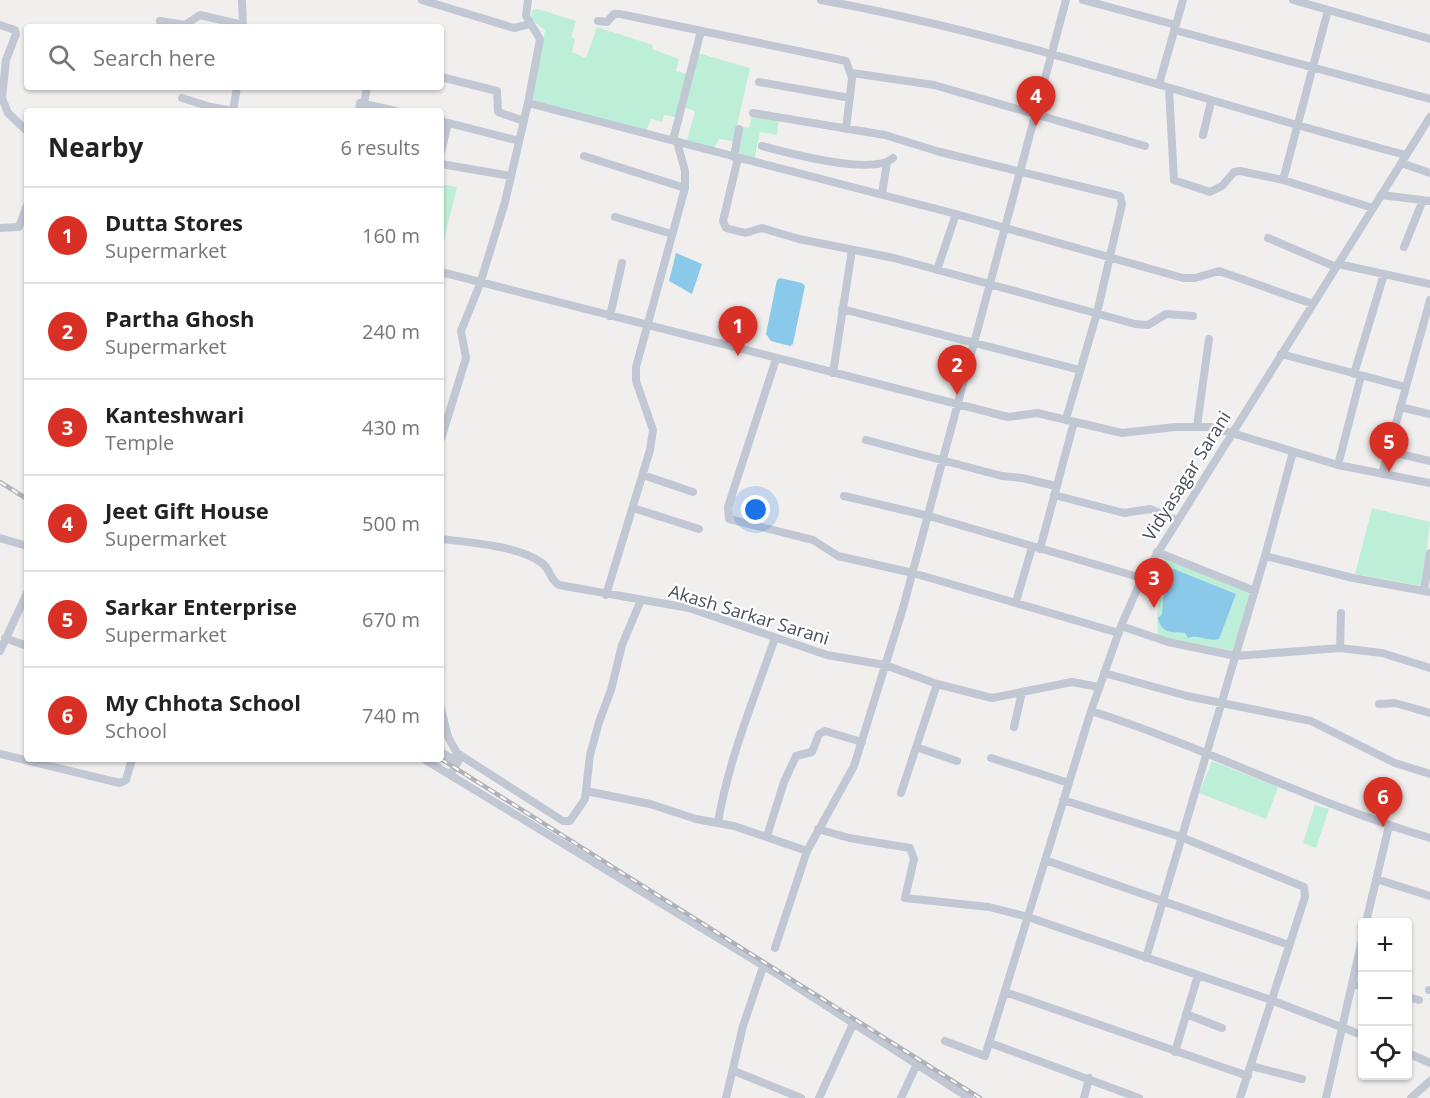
<!DOCTYPE html>
<html lang="en">
<head>
<meta charset="utf-8">
<style>
	body { margin:0; font-family:"Open Sans",sans-serif; background:#f6f6f6; color:#222 }
	.controls { position:absolute; right:18px; bottom:18px; display:grid; overflow:hidden; border-radius:6px; box-shadow:0 2px 4px #0004 }
	.controls button { width:54px; height:54px; display:grid; place-items:center; padding:0; border:0; border-bottom:2px solid #e0e0e0; background:#fff; color:#222; font:30px sans-serif }
	.you { position:absolute; left:756px; top:510px; width:21px; height:21px; margin:-15px; border:4px solid #fff; border-radius:50%; background:#1a73e8; box-shadow:0 0 0 9px #1a73e833 }
	.badge { display:grid; place-items:center; width:39px; height:39px; border-radius:50%; background:#d93025; color:#fff; font-size:20px; font-weight:700 }
	.pin { position:absolute; translate:-50% -50px; filter:drop-shadow(0 2px 3px #0008) }
	.pin::after { content:''; position:absolute; top:32px; width:21px; height:18px; background:inherit; clip-path:polygon(0 0,100% 0,50% 100%) }
	.list { margin:0; padding:0; list-style:none }
	h2 { display:flex; justify-content:space-between; align-items:center; height:78px; margin:0; padding:0 24px; font-size:26px }
	h2 small { font-size:20px; font-weight:400; color:#767676 }
	.list li { display:grid; grid-template-columns:39px 1fr auto; gap:18px; align-items:center; box-sizing:border-box; height:96px; padding:0 24px; border-top:2px solid #e0e0e0 }
	.list b { display:block; font-size:22px; white-space:nowrap }
	.list p { margin:0; font-size:20px; white-space:nowrap; color:#767676 }
	.list em { font-size:20px; font-style:normal; color:#767676 }
	.icon { flex:none; width:33px; height:33px; fill:none; stroke:currentColor; stroke-width:2; stroke-linecap:round; stroke-linejoin:round }
	.map { position:relative; flex:none; width:1430px; height:1098px; overflow:hidden }
	.search { position:absolute; background:#fff; box-shadow:0 2px 4px #0004; left:24px; top:24px; width:420px; height:66px; display:flex; align-items:center; gap:15px; box-sizing:border-box; padding:0 21px; border-radius:6px; color:#767676; font-size:22px }
	.panel { position:absolute; background:#fff; box-shadow:0 2px 4px #0004; left:24px; top:108px; width:420px; height:654px; border-radius:6px }
	.map>svg:first-child { display:block }
</style>
</head>
<body>
<div class="map">
<svg width="1430" height="1098" viewBox="0 0 1430 1098">
	<rect width="100%" height="100%" fill="#f1efee"/>
	<!-- green -->
	<path fill="#bdeed7" d="M538 9 576 21 571 37 575 39 572 52 586 58 597 27 653 45 652 49 679 59 676 71 687 74 691 63 689 57 694 52 750 68 737 126 749 128 752 115 779 120 777 135 760 132 754 160 731 154 733 141 719 139 713 150 687 141 695 111 683 107 680 118 664 115 662 122 651 119 646 131 532 101 545 30 531 19 532 10Z
		M441 184 457 187 441 252Z
		M1372 508 1430 522 1422 586 1355 574Z
		M1161 558 1251 592 1233 651 1158 636 1157 616 1160 589 1147 583Z
		M1212 761 1278 787 1266 819 1199 793Z
		M1315 805 1329 809 1316 848 1303 843Z"/>
	<!-- water -->
	<path fill="#8bc9ea" d="M676 253 702 264 692 294 669 281Z
		M780 278 802 283 805 286 793 344 790 346 771 341 766 334 777 280Z
		M1161 564 1236 594 1219 639C1207 642 1200 634 1188 638L1185 633C1174 632 1161 634 1158 618L1162 614 1164 589 1154 581Z"/>
	<g fill="none" stroke-linecap="round" stroke-linejoin="round">
		<!-- minor -->
		<path stroke="#c2c8d3" stroke-width="8" d="M242 0 243 27
			M422 0 514 28 530 24
			M821 0C1020 36 1211 104 1406 155
			M1083 0 1176 25
			M1293 0 1430 39
			M160 21 185 25 200 15 243 25
			M598 21 607 22 614 14H620L846 61 852 78 846 129
			M0 25 15 30 16 34 6 60 2 98 8 113 27 131
			M1174 30 1430 99
			M852 73 934 85 1145 146
			M441 77 497 91 498 112 524 121
			M759 82 850 98
			M1159 84 1183 0
			M1169 89 1174 180 1210 192 1222 186 1234 172 1240 171 1283 180 1373 208
			M182 98 211 107 233 111
			M528 103 956 214 1183 278H1195L1219 271 1313 304
			M364 104 367 87
			M233 111 237 87
			M359 111 360 103 396 111
			M753 113 885 135 940 152 1120 196 1122 204 1097 313 1066 419
			M441 121 519 141
			M1203 135 1211 102
			M673 140 701 31
			M762 146C788 153 873 176 893 158
			M441 152 448 123
			M584 156 685 188
			M734 157 739 129
			M738 158 723 221 726 228 745 233 762 228 799 239 894 258 1135 324 1148 325 1166 314 1193 316
			M1401 163 1430 173
			M441 164 511 176
			M1283 180 1328 10
			M882 194 887 162
			M1381 195 1430 201
			M615 217 672 234
			M0 228 19 227 27 205
			M1268 238 1336 267
			M1404 247 1423 200
			M1338 264 1430 284
			M937 270 956 214
			M441 272 1008 417 1037 413 1122 433 1175 427H1212L1338 465 1430 483
			M842 309 1080 370
			M610 316 622 263
			M1281 354 1406 387
			M776 359 728 507 729 519 813 540 838 556 913 573 1119 633
			M833 373 852 250
			M1354 374 1384 274
			M1400 407 1430 414
			M1197 426 1209 339
			M441 439 466 358 461 331 480 284 505 202 528 103 540 39 526 16 528 0
			M866 440 1002 476 1022 478 1056 486
			M1388 451 1430 461
			M1338 465 1361 376
			M1382 474 1430 300
			M643 475 693 492
			M1054 495 1124 513 1150 509 1176 520
			M844 496 929 516 1142 578
			M633 508 699 529
			M0 538 27 546
			M441 539C468 542 520 546 542 563 550 569 550 580 559 585L689 608 827 655 885 665 937 684 901 793
			M1040 549 1074 422
			M1157 552 1255 591
			M1265 556 1353 578 1430 592
			M1424 591 1430 553
			M606 595 650 450 653 430 636 381V367L685 188V171L677 142
			M1016 602 1032 547
			M1121 626 1168 642 1236 656 1340 648 1382 653 1430 668
			M5 638 27 646
			M1340 648 1341 613
			M0 651 27 593
			M1104 673 1187 696 1311 721 1395 763 1430 774
			M937 684 992 698 1072 682 1099 687
			M1379 704 1395 703 1430 713
			M441 709 448 737 457 753 563 821H570L585 799 590 755 599 722 611 690 622 645 641 600
			M1091 711C1206 747 1314 804 1430 838
			M1014 727 1022 692
			M916 747 957 761
			M441 752 458 762
			M0 754 120 783 126 780 132 759
			M991 758 1069 783
			M424 759 777 974 969 1098
			M451 774 461 756
			M586 791 650 804 696 819 734 826 807 851
			M1063 800 1181 837 1304 887 1305 897 1240 1098
			M718 822C729 758 754 699 775 638
			M818 829 849 838 910 848 914 859 905 898 989 907 1028 917 1271 1000 1362 1035
			M767 836 784 782 796 756 812 752 819 734 825 731 862 742
			M1045 860 1289 945
			M1376 879 1430 896
			M1366 922 1389 826
			M775 948 807 851 854 766 903 608 1066 0
			M1146 958 1265 556 1293 452
			M1353 984 1362 986
			M1429 990H1430
			M1005 992 1248 1076
			M1408 997 1419 1000
			M1186 1014 1222 1028
			M945 1041 985 1056 1091 711 1121 626 1142 578 1430 117
			M990 1043 1139 1098
			M1175 1052 1198 975
			M1408 1053 1430 1063
			M1251 1066 1302 1079
			M734 1071 801 1098
			M726 1098 743 1026 763 967
			M819 1098 853 1024
			M901 1098 916 1066
			M1084 1098 1089 1078
			M1326 1098 1362 940
			M1411 1098 1430 1081"/>
		<!-- rail casing -->
		<g stroke="#b1b2b9" stroke-width="4.5">
			<path id="rail" d="M0 482 27 499
				M441 759 980 1098"/>
		</g>
		<!-- rail -->
		<use href="#rail" stroke="#fff" stroke-width="2" stroke-dasharray="7" stroke-linecap="butt"/>
	</g>
	<g text-anchor="middle" stroke-width="4.5" stroke-linejoin="round" paint-order="stroke">
		<!-- street labels -->
		<g font-size="18" fill="#474f5b" stroke="#fff">
			<text transform="translate(1187 476) rotate(-58)" y="6">Vidyasagar Sarani</text>
			<text transform="translate(749 615) rotate(17)" y="6">Akash Sarkar Sarani</text>
		</g>
	</g>
</svg>
<div class="controls">
<button>+</button>
<button>−</button>
<button><svg class="icon" aria-label="locate" viewBox="0 0 24 24"><circle cx="12" cy="12" r="6"/><path d="M12 2v4M12 18v4M2 12h4M18 12h4"/></svg></button>
</div>
<div class="you"></div>
<div class="pin badge" style="left:738px;top:356px">1</div>
<div class="pin badge" style="left:957px;top:395px">2</div>
<div class="pin badge" style="left:1154px;top:608px">3</div>
<div class="pin badge" style="left:1036px;top:126px">4</div>
<div class="pin badge" style="left:1389px;top:472px">5</div>
<div class="pin badge" style="left:1383px;top:827px">6</div>
<div class="search"><svg class="icon" aria-label="search" viewBox="0 0 24 24"><circle cx="10" cy="10" r="6"/><path d="M15 15l6 6"/></svg>Search here</div>
<section class="panel">
<h2>Nearby<small>6 results</small></h2>
<ul class="list">
<li><span class="badge">1</span><div><b>Dutta Stores</b><p>Supermarket</p></div><em>160 m</em></li>
<li><span class="badge">2</span><div><b>Partha Ghosh</b><p>Supermarket</p></div><em>240 m</em></li>
<li><span class="badge">3</span><div><b>Kanteshwari</b><p>Temple</p></div><em>430 m</em></li>
<li><span class="badge">4</span><div><b>Jeet Gift House</b><p>Supermarket</p></div><em>500 m</em></li>
<li><span class="badge">5</span><div><b>Sarkar Enterprise</b><p>Supermarket</p></div><em>670 m</em></li>
<li><span class="badge">6</span><div><b>My Chhota School</b><p>School</p></div><em>740 m</em></li>
</ul>
</section>
</div>
</body>
</html>
